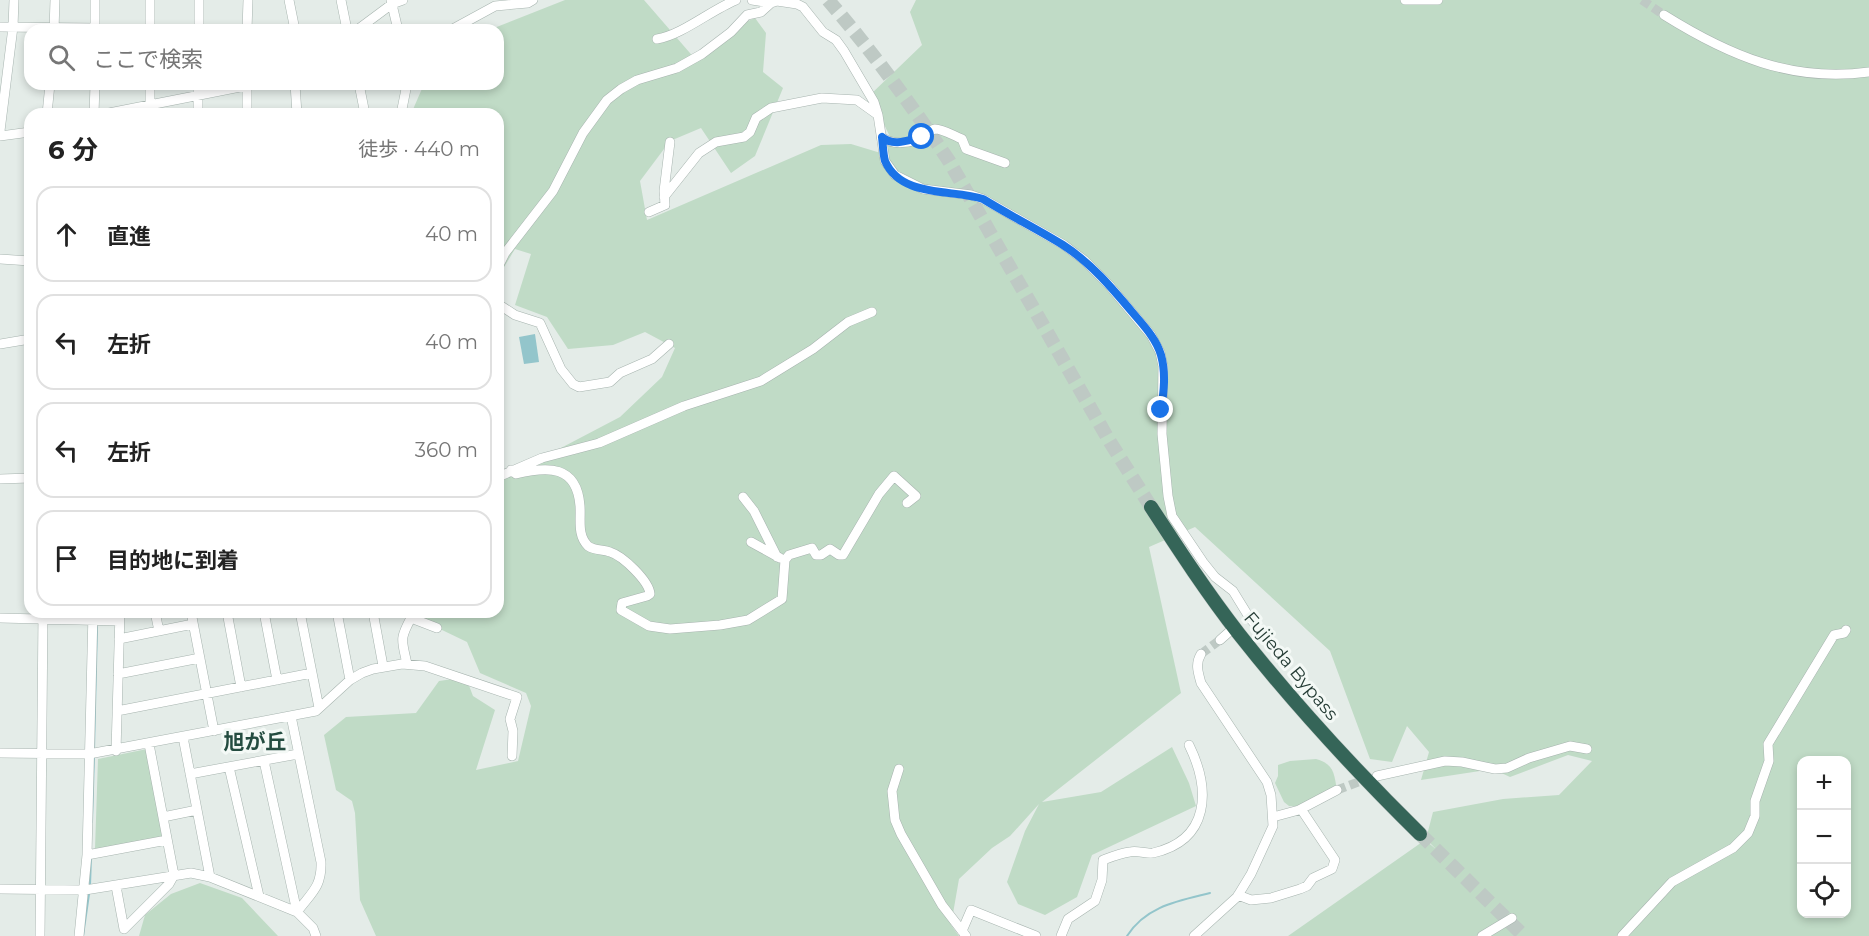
<!DOCTYPE html>
<html lang="ja">
<head>
<meta charset="utf-8">
<style>
	body { margin:0; font-family:Montserrat,"Noto Sans JP",sans-serif; background:#f2f2f2; color:#222 }
	.controls { position:absolute; right:18px; bottom:18px; display:grid; overflow:hidden; border-radius:12px; box-shadow:0 3px 9px #0003 }
	.controls button { width:54px; height:54px; display:grid; place-items:center; padding:0; border:0; border-bottom:2px solid #e0e0e0; background:#fff; color:#222; font:30px sans-serif }
	.stop { position:absolute; width:18px; height:18px; margin:-14px; border:4px solid #1a73e8; border-radius:50%; background:#fff }
	.stop.end { background:#1a73e8; border-color:#fff; box-shadow:0 2px 6px #0008 }
	.list { margin:0; padding:0; list-style:none }
	h2 { display:flex; justify-content:space-between; align-items:center; height:78px; margin:0; padding:0 24px; font-size:26px }
	h2 small { font-size:20px; font-weight:400; color:#767676 }
	.list li { display:grid; grid-template-columns:39px 1fr auto; gap:18px; align-items:center; box-sizing:border-box; height:96px; margin:0 12px 12px; padding:0 12px; border:2px solid #e0e0e0; border-radius:18px }
	.list b { display:block; font-size:22px; white-space:nowrap }
	.list em { font-size:20px; font-style:normal; color:#767676 }
	.icon { flex:none; width:33px; height:33px; fill:none; stroke:currentColor; stroke-width:2; stroke-linecap:round; stroke-linejoin:round }
	.map { position:relative; flex:none; width:1869px; height:936px; overflow:hidden }
	.search { position:absolute; background:#fff; box-shadow:0 3px 9px #0003; left:24px; top:24px; width:480px; height:66px; display:flex; align-items:center; gap:15px; box-sizing:border-box; padding:0 21px; border-radius:18px; color:#767676; font-size:22px }
	.panel { position:absolute; background:#fff; box-shadow:0 3px 9px #0003; left:24px; top:108px; width:480px; height:510px; border-radius:18px }
	.map>svg:first-child { display:block }
</style>
</head>
<body>
<div class="map">
<svg width="1869" height="936" viewBox="0 0 1869 936">
	<rect width="100%" height="100%" fill="#e4ece8"/>
	<!-- green -->
	<path fill="#c0dbc6" fill-rule="evenodd" d="M565 0H644L696 60 741 24 755 18 766 33 763 72 783 88 755 156 731 173 701 128 670 141 640 181 647 220 821 145 851 144 884 154 891 139 870 95 922 45 910 12 916 0H1869V936H1288L1425 840 1437 850 1426 839 1433 812 1503 799 1559 795 1592 761 1568 755 1510 777 1493 769 1421 780 1429 752 1407 726 1392 762 1370 759 1330 651 1195 527 1149 547 1181 693 1042 802 1101 792 1172 747 1189 783 1196 806 1092 855 1077 897 1045 915 1018 904 1007 882 1025 831 1039 804 1010 836 992 848 959 879 951 925 959 936H376L360 900 355 813 352 801 336 790 324 735 346 717 416 713 439 681 453 679 468 683 473 696 495 710 476 770 518 761 531 706 526 693 480 673 467 642 415 617 417 612H498V481L620 417 662 377 675 348 645 332 613 345 568 349 547 317 515 305 531 254 515 249 498 277V114H411L424 84H498V30H489ZM1802 760H1846V914H1802Z
		M147 749 164 838 95 849 98 759Z
		M1316 759C1334 764 1334 773 1337 790L1306 807 1289 806 1284 802 1275 783 1278 776V765L1290 761Z
		M200 883 242 898 278 936H139L145 915 171 894Z"/>
	<!-- water -->
	<path fill="#93c5cb" d="M535 334 539 362 524 364 519 337Z"/>
	<g fill="none" stroke-linecap="round" stroke-linejoin="round">
		<!-- stream -->
		<path stroke="#93c5cb" stroke-width="2" d="M94 750 97 627
			M92 822 94 756
			M90 885 91 858
			M83 936 89 894
			M1127 936C1146 906 1178 901 1210 893"/>
		<!-- minor-tunnel -->
		<path stroke="#bec9c4" stroke-width="9" stroke-dasharray="9 4.5" stroke-linecap="butt" d="M1642 0 1664 15
			M1201 654 1220 640
			M1337 790 1369 778"/>
		<!-- highway-tunnel -->
		<path stroke="#bec9c4" stroke-width="14" stroke-dasharray="14 7" stroke-linecap="butt" d="M828 0C872 51 912 106 949 161L1110 442 1151 507
			M1420 834 1524 936"/>
		<!-- minor casing -->
		<g stroke="#a7b4af" stroke-width="10">
			<path id="minor" d="M95 0V30
				M289 0 295 30
				M341 0 347 30
				M391 0 398 30
				M752 0 771 3
				M1405 0H1438
				M1664 15C1728 55 1792 83 1869 72
				M0 27 95 28
				M54 30 55 0
				M150 30V0
				M199 30V0
				M247 30 248 0
				M357 30 392 4 403 0
				M451 30 495 6 528 3 533 0
				M657 39C682 35 711 10 736 0
				M295 84 297 114
				M359 84 365 114
				M47 114 50 84
				M94 114 95 84
				M104 114 256 84
				M150 114V84
				M198 114V84
				M247 114V84
				M401 114 407 84
				M0 131 13 27 14 0
				M0 136 30 132
				M882 137C892 146 912 143 923 137 928 134 929 130 935 129 943 129 954 136 962 139L966 149 1005 163
				M664 197 699 153 716 142 744 137 750 132 756 118 771 108 822 98 857 100 878 115
				M649 212 665 205 664 191 670 142
				M0 259 30 261
				M498 267 505 253 553 191 583 133 607 100 621 89 637 80 677 68 702 54 731 32 747 15 761 12 771 3 777 1 797 4 803 7 823 32 836 40 844 51 874 102 878 115 885 161 895 175 923 189 971 195 983 199 1064 245 1084 260 1109 285 1151 335 1160 352 1163 366 1162 434 1168 496 1172 516 1203 562 1215 577 1233 591 1249 617 1260 630
				M498 304 515 315 540 323 561 369 573 384 579 387 610 382 620 373 652 359 669 344
				M0 344 30 339
				M511 470 516 474C548 466 577 465 580 506 581 520 577 535 588 546 595 551 603 549 610 552 623 556 649 581 650 594L647 596 622 603 621 610 649 626 670 629 720 625 748 620 782 599 785 560 789 555 812 548 816 555H821L830 549 839 555H843L879 494 894 476 916 496 907 503
				M498 477 542 458 599 443 684 406 761 381 813 349 848 322 872 312
				M0 479 30 478
				M743 497 754 511 777 557
				M751 542 780 558
				M155 612 159 631
				M191 612 214 731
				M227 612 241 687
				M264 612 277 680
				M300 612 319 708
				M337 612 350 680
				M373 612 383 666
				M0 618 119 621
				M119 639 193 624
				M1220 640 1229 632
				M407 664C402 640 399 640 411 618L437 628
				M118 674 200 658
				M117 711 312 673
				M291 716 321 862C322 887 311 893 297 912
				M183 737 210 877
				M116 751 120 612
				M0 753 89 754 316 711 350 680 362 673 373 669 402 664 425 666 517 697 510 719 513 731 512 756
				M264 761 297 912
				M229 767 259 896
				M899 769 892 791 895 820 901 834 942 905 966 936
				M190 774 298 754
				M1377 776 1445 761 1462 762 1495 769 1507 768 1529 758 1570 746 1587 749
				M163 817 197 810
				M1273 817 1299 810 1337 790
				M87 855 167 840
				M116 886 124 929 169 884 174 875 149 744
				M0 889 85 890 191 873 210 877 297 912 313 928 316 936
				M1238 895 1251 900 1271 898 1300 889 1307 886 1313 878 1332 869 1335 860 1301 809
				M962 931 971 910 1036 936
				M40 936 43 612
				M79 936 87 855 93 612
				M1061 936 1068 919 1095 901 1102 880 1103 860C1111 857 1121 853 1130 852 1137 850 1145 854 1153 853 1210 840 1211 790 1189 745
				M1194 936 1237 897 1251 874 1273 826 1271 795 1267 782 1201 683C1198 672 1195 664 1201 654
				M1482 936 1512 918
				M1622 936 1672 882 1733 848 1748 833 1755 816V801L1769 761 1768 744 1771 739 1834 635 1844 633 1846 630"/>
		</g>
		<!-- highway casing -->
		<g stroke="#c2c8c6" stroke-width="15">
			<path id="highway" d="M1151 507C1179 550 1207 593 1239 634 1295 705 1356 771 1420 834"/>
		</g>
		<!-- minor -->
		<use href="#minor" stroke="#fff" stroke-width="9"/>
		<!-- highway -->
		<use href="#highway" stroke="#356558" stroke-width="14"/>
	</g>
	<g fill="none" stroke-linecap="round" stroke-linejoin="round">
		<!-- route -->
		<path stroke="#1a73e8" stroke-width="8" d="M922 137C909 140 893 147 882 137 883 145 883 154 885 161 901 198 952 189 983 199 1009 215 1037 229 1063 245 1091 263 1112 288 1133 313 1143 325 1156 338 1161 355 1166 373 1164 391 1161 410"/>
	</g>
	<g text-anchor="middle" stroke-width="6" stroke-linejoin="round" paint-order="stroke">
		<!-- street labels -->
		<g font-size="18" fill="#253c35" stroke="#f4f9f6">
			<text transform="translate(1291 666) rotate(50)" y="6">Fujieda Bypass</text>
		</g>
		<!-- quarter labels -->
		<g font-size="21" font-weight="bold" fill="#244c40" stroke="#f4f9f6">
			<text x="255" y="749">旭が丘</text>
		</g>
	</g>
</svg>
<div class="controls">
<button>+</button>
<button>−</button>
<button><svg class="icon" aria-label="locate" viewBox="0 0 24 24"><circle cx="12" cy="12" r="6"/><path d="M12 2v4M12 18v4M2 12h4M18 12h4"/></svg></button>
</div>
<div class="stop" style="left:922px;top:137px"></div>
<div class="stop end" style="left:1161px;top:410px"></div>
<div class="search"><svg class="icon" aria-label="search" viewBox="0 0 24 24"><circle cx="10" cy="10" r="6"/><path d="M15 15l6 6"/></svg>ここで検索</div>
<section class="panel">
<h2>6 分<small>徒歩 · 440 m</small></h2>
<ul class="list">
<li><svg class="icon" aria-label="ahead" viewBox="0 0 24 24"><path d="M12 20V5M6 11l6-6 6 6"/></svg><div><b>直進</b></div><em>40 m</em></li>
<li><svg class="icon" aria-label="left" viewBox="0 0 24 24"><path d="M17 20v-9H6M10 6l-5 5 5 5"/></svg><div><b>左折</b></div><em>40 m</em></li>
<li><svg class="icon" aria-label="left" viewBox="0 0 24 24"><path d="M17 20v-9H6M10 6l-5 5 5 5"/></svg><div><b>左折</b></div><em>360 m</em></li>
<li><svg class="icon" aria-label="arrive" viewBox="0 0 24 24"><path d="M6 21V4h12l-3 4 3 4H6"/></svg><div><b>目的地に到着</b></div></li>
</ul>
</section>
</div>
</body>
</html>
